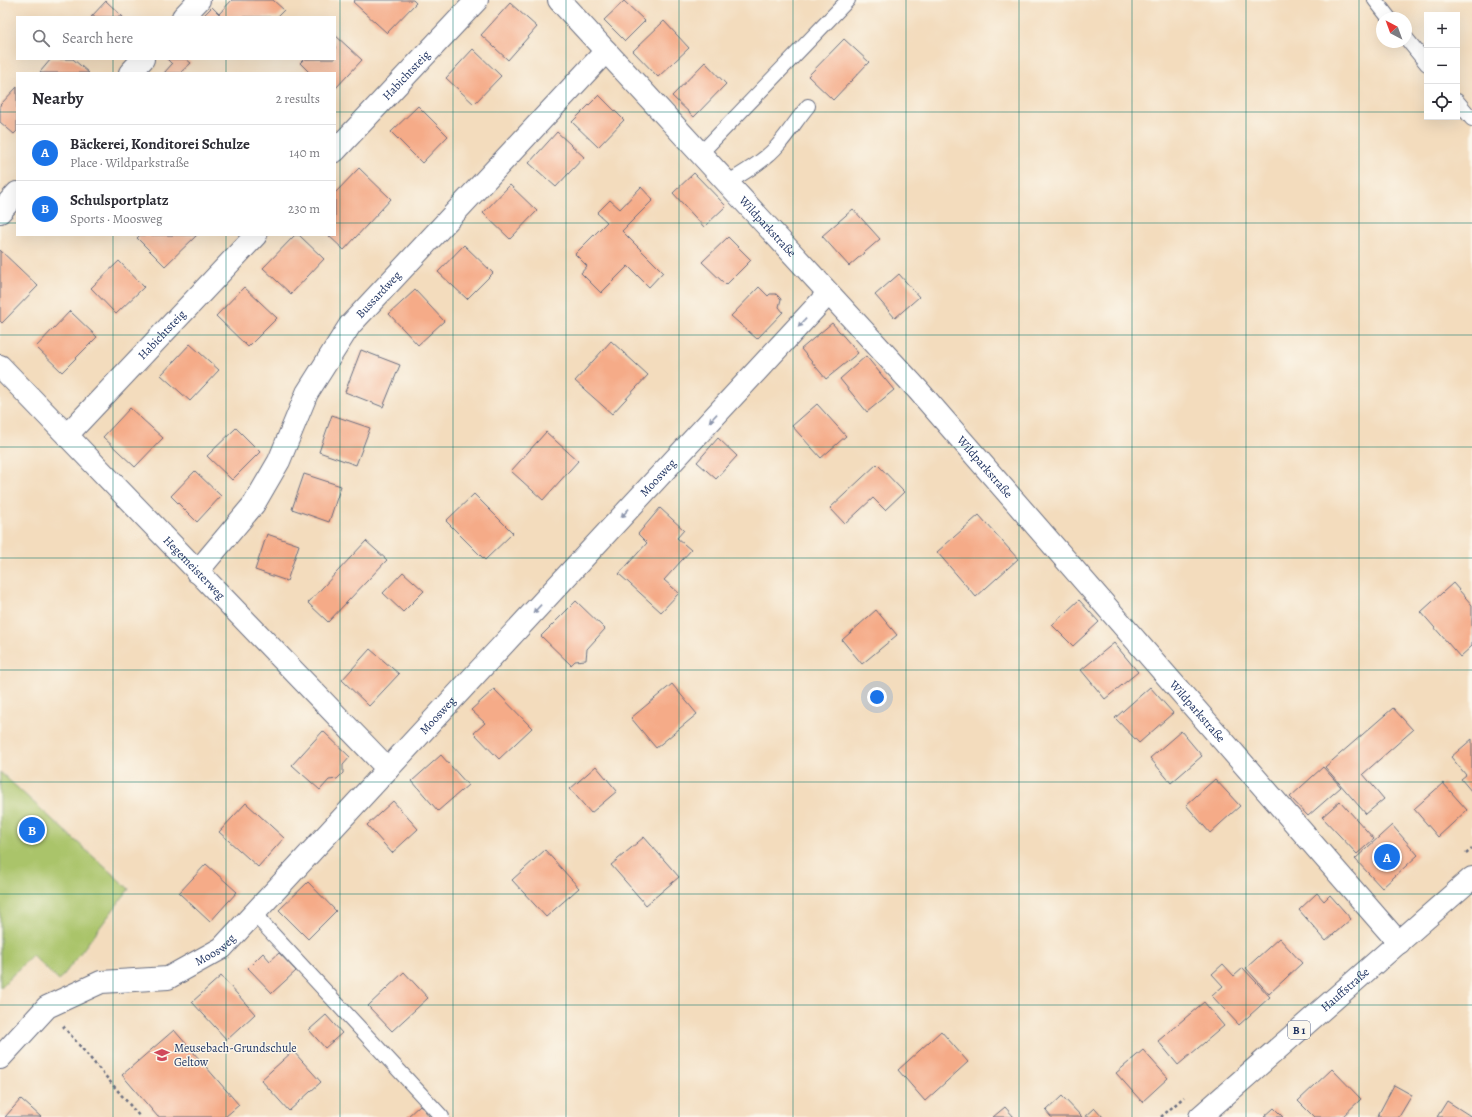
<!DOCTYPE html>
<html lang="en">
<head>
<meta charset="utf-8">
<style>
	body { margin:0; font-family:Alegreya,serif; background:#f7f7f7; color:#2b2b33 }
	.controls { position:absolute; right:12px; top:12px; display:grid; overflow:hidden; border-radius:0px; box-shadow:0 4px 16px #0002 }
	.controls button { width:36px; height:36px; display:grid; place-items:center; padding:0; border:0; border-bottom:1px solid #e1e1e2; background:#fff; color:#2b2b33; font:20px sans-serif }
	.compass { position:absolute; left:1376px; top:12px; width:36px; height:36px; border-radius:50%; background:#fff; box-shadow:0 4px 16px #0002; rotate:319deg }
	.you { position:absolute; left:877px; top:697px; width:14px; height:14px; margin:-10px; border:3px solid #fff; border-radius:50%; background:#1a73e8; box-shadow:0 0 0 6px #1a73e833 }
	.badge { display:grid; place-items:center; width:26px; height:26px; border-radius:50%; background:#1a73e8; color:#fff; font-size:13px; font-weight:700 }
	.pin { position:absolute; translate:-50% -50%; border:2px solid #fff; box-shadow:0 1px 4px #0006 }
	.list { margin:0; padding:0; list-style:none }
	h2 { display:flex; justify-content:space-between; align-items:center; height:52px; margin:0; padding:0 16px; font-size:17px }
	h2 small { font-size:13px; font-weight:400; color:#7c7c81 }
	.list li { display:grid; grid-template-columns:26px 1fr auto; gap:12px; align-items:center; box-sizing:border-box; height:56px; padding:0 16px; border-top:1px solid #e1e1e2 }
	.list b { display:block; font-size:15px; white-space:nowrap }
	.list p { margin:0; font-size:13px; white-space:nowrap; color:#7c7c81 }
	.list em { font-size:13px; font-style:normal; color:#7c7c81 }
	.icon { flex:none; width:22px; height:22px; fill:none; stroke:currentColor; stroke-width:2; stroke-linecap:round; stroke-linejoin:round }
	.map { position:relative; flex:none; width:1472px; height:1117px; overflow:hidden }
	.search { position:absolute; background:#fff; box-shadow:0 4px 16px #0002; left:16px; top:16px; width:320px; height:44px; display:flex; align-items:center; gap:10px; box-sizing:border-box; padding:0 14px; border-radius:0px; color:#7c7c81; font-size:15px }
	.panel { position:absolute; background:#fff; box-shadow:0 4px 16px #0002; left:16px; top:72px; width:320px; height:164px; border-radius:0px }
	.map>svg:first-child { display:block }
</style>
</head>
<body>
<div class="map">
<svg width="1472" height="1117" viewBox="0 0 1472 1117">
	<rect width="100%" height="100%" fill="#fbf7ec"/>
	<filter id="ink" filterUnits="userSpaceOnUse"><feTurbulence type="fractalNoise" baseFrequency=".025" numOctaves="2"/><feDisplacementMap in="SourceGraphic" scale="8" xChannelSelector="R" yChannelSelector="G"/><feConvolveMatrix kernelMatrix="1 2 1 2 8 2 1 2 1" color-interpolation-filters="sRGB"/></filter>
	<filter id="wash" filterUnits="userSpaceOnUse"><feTurbulence type="fractalNoise" baseFrequency=".012" numOctaves="4" result="noise"/><feDisplacementMap in="SourceGraphic" scale="16" xChannelSelector="R" yChannelSelector="G"/><feGaussianBlur stdDeviation="0.9" result="paint"/><feColorMatrix in="noise" values="0 0 0 0 0 0 0 0 0 0 0 0 0 0 0 0 0 1.4 0 .05"/><feComposite in="paint" operator="in"/></filter>
	<g filter="url(#wash)">
		<rect width="100%" height="100%" fill="#f3dcbd"/>
		<!-- green -->
		<path fill="#aac46b" stroke="#627a64" d="M0 772 129 889 59 981 32 955 0 988Z"/>
		<g id="blocks">
			<!-- building -->
			<path fill="#f5ab88" d="M232 0H273L284 10 277 17H202L212 7 219 14Z
				M355 0H413L416 3 387 33 353 2Z
				M106 1 123 17H91Z
				M624 1 645 21 625 41 604 20Z
				M510 3 537 27 508 60 481 35Z
				M664 21 689 48 658 77 633 51Z
				M335 35 362 60 335 89V73H310L300 63 304 59H335Z
				M844 39 869 62 833 100 808 76Z
				M473 49 501 76 474 104 446 78Z
				M51 59H73L89 73H41L40 72Z
				M167 59H186L191 63 180 73H164L172 64Z
				M705 62 726 84 694 117 672 96Z
				M17 87V131L14 134 0 122V105Z
				M599 95 624 120 598 147 572 122Z
				M418 106 448 136 422 163 391 132Z
				M557 132 584 157 556 187 529 163Z
				M359 168 391 199 344 250 328 235H335V193Z
				M694 173 726 206 704 227 673 193Z
				M510 185 537 211 510 239 483 213Z
				M641 187 653 200 622 231 663 272 649 287 628 266 601 293 581 273 587 266 575 254 607 222 597 213 610 200 620 209Z
				M853 209 880 239 849 266 822 236Z
				M140 235H197L165 266 137 238Z
				M295 235H299L324 259 291 294 263 268Z
				M728 237 751 260 726 285 702 262Z
				M464 245 493 273 467 299 438 272Z
				M0 250 38 286 2 323 0 321Z
				M119 261 144 287 116 314 91 288Z
				M899 274 919 297 895 318 875 295Z
				M244 287 277 318 248 347 216 316Z
				M759 287 768 296 770 294H776L781 299 779 307 783 312 757 339 731 316Z
				M415 290 444 321 418 345 389 314Z
				M70 311 97 337 62 372 36 347Z
				M832 323 858 353 826 379 801 349Z
				M611 341 648 375 612 414 575 381Z
				M190 344 219 370 190 401 161 375Z
				M361 350 400 365 383 407 345 392Z
				M866 356 894 390 867 412 840 379Z
				M817 404 846 436 821 458 792 426Z
				M130 408 163 438 135 467 103 437Z
				M332 415 370 428 356 465 319 452Z
				M236 428 260 452 232 480 207 456Z
				M546 432 578 461 543 500 511 471Z
				M718 438 737 456 716 479 697 462Z
				M877 464 904 492 885 510 873 498 845 524 830 508Z
				M195 471 221 496 197 522 171 496Z
				M304 474 341 486 329 522 292 509Z
				M474 494 513 533 485 560 446 521Z
				M660 508 684 530 677 538 691 550 664 580 679 593 661 612 619 574 647 543 638 534Z
				M979 515 1018 559 976 597 937 552Z
				M267 534 299 545 287 581 255 570Z
				M366 541 387 560 328 622 308 603Z
				M403 572 424 591 403 612 383 593Z
				M1453 583 1472 605V646L1460 657 1421 612Z
				M1079 600 1099 622 1073 646 1052 625Z
				M576 601 605 629 587 649 586 660 575 661 571 665 541 636Z
				M876 610 897 635 862 664 842 640Z
				M1114 643 1138 672 1105 699 1081 670Z
				M370 649 399 674 369 706 342 680Z
				M672 684 697 714 656 748 631 718Z
				M1150 687 1173 713 1139 743 1115 718Z
				M494 689 532 728 499 759 474 733 485 723 471 710Z
				M1393 708 1413 730 1363 774 1384 799 1366 814 1325 767Z
				M323 731 350 757 343 765V773L337 779 329 780 320 790 292 765Z
				M1181 731 1202 756 1171 783 1150 758Z
				M1472 739V792L1461 779 1466 775 1451 757Z
				M441 755 468 785 438 811 412 781Z
				M596 766 617 791 591 813 570 789Z
				M1323 767 1341 787 1308 816 1290 797Z
				M1215 779 1240 806 1210 833 1186 805Z
				M1443 783 1467 810 1438 837 1414 809Z
				M393 801 418 829 392 853 367 825Z
				M1340 801 1374 839 1357 854 1322 817Z
				M246 803 284 838 258 867 219 832Z
				M1392 825 1418 855 1382 888 1355 859Z
				M644 837 679 877 646 905 611 865Z
				M545 850 579 888 546 917 512 880Z
				M206 864 237 892 210 922 179 893Z
				M308 882 336 911 308 939 279 910Z
				M1317 893 1324 901 1330 895 1351 919 1326 941 1299 910Z
				M1279 938 1302 963 1269 994 1246 968Z
				M263 953 270 961 279 953 296 971 272 993 248 968Z
				M1223 964 1234 976 1243 968 1270 997 1239 1025 1212 996 1223 986 1212 974Z
				M404 972 428 998 392 1031 368 1006Z
				M221 976 255 1014 227 1040 192 1002Z
				M1204 1002 1224 1026 1178 1065 1158 1041Z
				M326 1015 342 1033 325 1048 309 1030Z
				M174 1030 239 1105 225 1117H158L122 1075Z
				M941 1031 968 1062 925 1101 898 1070Z
				M1143 1050 1168 1078 1142 1102 1116 1073Z
				M293 1051 321 1082 289 1111 261 1080Z
				M1332 1069 1361 1099 1342 1117H1314L1298 1101Z
				M1394 1085 1412 1095 1399 1117H1377Z
				M1062 1096 1082 1117H1051L1046 1111Z
				M21 1099 41 1117H5Z
				M1447 1101 1472 1117H1437Z
				M420 1105 430 1117H407Z
				M1005 1107 1014 1117H993Z
				M1095 1108 1103 1117H1085Z
				M1274 1108 1283 1117H1264Z"/>
		</g>
	</g>
	<g filter="url(#ink)">
		<use href="#blocks" fill-opacity="0" stroke="#676c7f" stroke-width="1"/>
		<g fill="none" stroke-linecap="round" stroke-linejoin="round">
			<!-- service casing -->
			<g stroke="#676c7f" stroke-width="16">
				<path id="service" d="M1375 0 1389 18
					M1406 38 1427 64
					M1457 101 1472 119
					M700 154 848 0
					M727 183C745 172 766 160 779 144 790 131 798 118 808 106
					M254 914 442 1117"/>
			</g>
			<!-- minor casing -->
			<g stroke="#676c7f" stroke-width="24">
				<g id="minor">
					<path id="s1" d="M559 0 918 390 1399 943"/>
					<path d="M183 17 199 0"/>
					<path d="M130 73 143 59"/>
					<path id="s2" d="M335 151 477 0"/>
					<path d="M0 212 17 193"/>
					<path id="s3" d="M0 366 388 769"/>
					<path id="s4" d="M67 435 256 235"/>
					<path id="s5" d="M197 572 254 504 279 461 307 393 350 325 606 51"/>
					<path id="s6" d="M0 1058 47 1007 101 982 168 978 222 948 828 294"/>
				</g>
			</g>
			<!-- primary casing -->
			<g stroke="#676c7f" stroke-width="24">
				<g id="primary">
					<path id="s7" d="M1200 1117 1472 878"/>
				</g>
			</g>
			<!-- path -->
			<path stroke="#676c7f" stroke-width="2.5" stroke-dasharray="3 3" stroke-linecap="butt" d="M1466 854 1472 849
				M63 1026 140 1117
				M1161 1117 1184 1097"/>
			<!-- service -->
			<use href="#service" stroke="#fff" stroke-width="14"/>
			<!-- minor -->
			<use href="#minor" stroke="#fff" stroke-width="22"/>
			<!-- primary -->
			<use href="#primary" stroke="#fff" stroke-width="22"/>
		</g>
		<!-- one-way arrows -->
		<defs><path id="oneway-solid" d="M-6-.8H1V-3.2L6.5 0L1 3.2V.8H-6Z"/></defs>
		<g fill="#8d97ae">
			<use href="#oneway-solid" transform="translate(802 323) rotate(133)"/>
			<use href="#oneway-solid" transform="translate(713 418) rotate(133)"/>
			<use href="#oneway-solid" transform="translate(625 513) rotate(133)"/>
			<use href="#oneway-solid" transform="translate(537 609) rotate(133)"/>
		</g>
	</g>
	<!-- grid -->
	<path fill="none" stroke="#0f766e" stroke-width="1" stroke-opacity="0.55" d="M113 0V17M226 0V17M340 0V1117M453 0V1117M566 0V1117M679 0V1117M793 0V1117M906 0V1117M1019 0V1117M1132 0V1117M1246 0V1117M1359 0V1117M113 59V73M226 59V73M0 112H17M335 112H1427M1457 112H1472M0 223H17M335 223H1472M113 235V1117M226 235V1117M0 335H1472M0 447H1472M0 558H1472M0 670H1472M0 782H1472M0 894H1472M0 1005H1472"/>
	<!-- icons -->
	<defs>
		<g id="school-bare" transform="scale(1.2)"><path d="M0-5L7-2L0 1L-7-2ZM-4 1L0 2.5L4 1V4Q0 6-4 4Z" fill="#d1495b" stroke="#fbf7ec" stroke-width="2.5" paint-order="stroke"/></g>
	</defs>
	<g fill-rule="evenodd">
		<use href="#school-bare" x="162" y="1055"/>
	</g>
	<g text-anchor="middle" stroke-width="3" stroke-linejoin="round" paint-order="stroke">
		<!-- shield labels -->
		<rect fill="#fbf7ec" stroke="#5e6b89" stroke-width="1" x="1288" y="1021" width="22" height="18" rx="3"/>
		<g font-size="11" font-weight="bold" fill="#1b2f5e">
			<text x="1299" y="1034">B 1</text>
		</g>
		<!-- street labels -->
		<g font-size="12" fill="#1b2f5e" stroke="#fbf7ec">
			<text dy="4" stroke="none"><textPath href="#s2" startOffset="104">Habichtsteig</textPath></text>
			<text dy="4" stroke="none"><textPath href="#s1" startOffset="308">Wildparkstraße</textPath></text>
			<text dy="4" stroke="none"><textPath href="#s5" startOffset="334">Bussardweg</textPath></text>
			<text dy="4" stroke="none"><textPath href="#s4" startOffset="138">Habichtsteig</textPath></text>
			<text dy="4" stroke="none"><textPath href="#s1" startOffset="632">Wildparkstraße</textPath></text>
			<text dy="4" stroke="none"><textPath href="#s6" startOffset="899">Moosweg</textPath></text>
			<text dy="4" stroke="none"><textPath href="#s3" startOffset="280">Hegemeisterweg</textPath></text>
			<text dy="4" stroke="none"><textPath href="#s1" startOffset="956">Wildparkstraße</textPath></text>
			<text dy="4" stroke="none"><textPath href="#s6" startOffset="575">Moosweg</textPath></text>
			<text dy="4" stroke="none"><textPath href="#s6" startOffset="251">Moosweg</textPath></text>
			<text dy="4" stroke="none"><textPath href="#s7" startOffset="193">Hauffstraße</textPath></text>
		</g>
		<!-- poi labels -->
		<g font-size="12" fill="#1b2f5e" stroke="#fbf7ec" text-anchor="start">
			<text x="174" y="1052">Meusebach-Grundschule<tspan x="174" dy="14">Geltow</tspan></text>
		</g>
	</g>
</svg>
<div class="controls">
<button>+</button>
<button>−</button>
<button><svg class="icon" aria-label="locate" viewBox="0 0 24 24"><circle cx="12" cy="12" r="6"/><path d="M12 2v4M12 18v4M2 12h4M18 12h4"/></svg></button>
</div>
<svg class="compass" viewBox="-18 -18 36 36"><path d="M0-13l5 13h-10z" fill="#e53935"/><path d="M0 13l5-13h-10z" fill="#7c7c81"/></svg>
<div class="you"></div>
<div class="pin badge" style="left:1387px;top:857px">A</div>
<div class="pin badge" style="left:32px;top:830px">B</div>
<div class="search"><svg class="icon" aria-label="search" viewBox="0 0 24 24"><circle cx="10" cy="10" r="6"/><path d="M15 15l6 6"/></svg>Search here</div>
<section class="panel">
<h2>Nearby<small>2 results</small></h2>
<ul class="list">
<li><span class="badge">A</span><div><b>Bäckerei, Konditorei Schulze</b><p>Place · Wildparkstraße</p></div><em>140 m</em></li>
<li><span class="badge">B</span><div><b>Schulsportplatz</b><p>Sports · Moosweg</p></div><em>230 m</em></li>
</ul>
</section>
</div>
</body>
</html>
